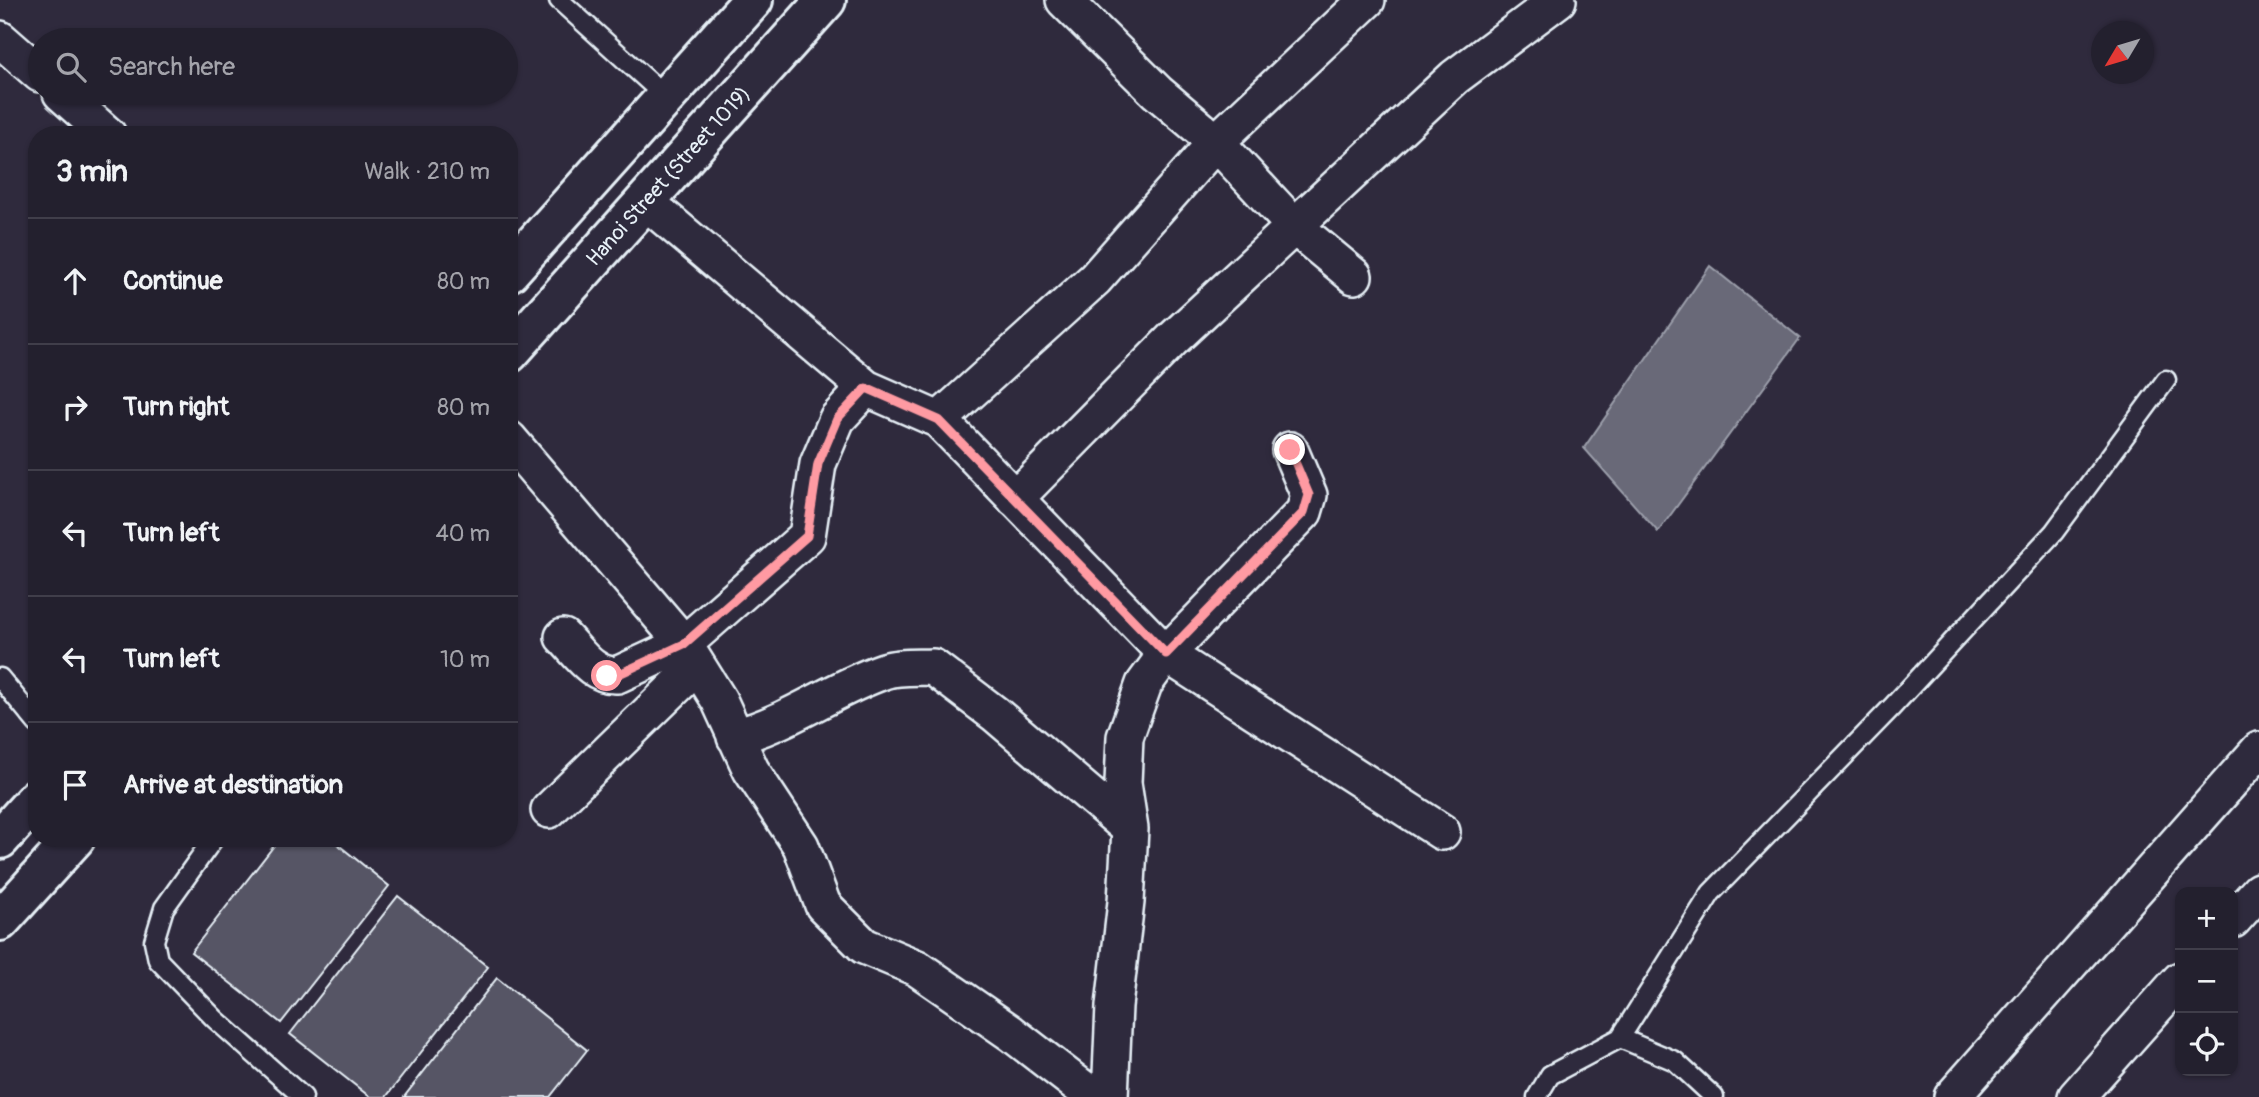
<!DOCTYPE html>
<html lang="en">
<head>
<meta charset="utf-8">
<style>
	body { margin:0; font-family:Pangolin,sans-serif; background:#2b2836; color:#f1f3f6 }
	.controls { position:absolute; right:21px; bottom:21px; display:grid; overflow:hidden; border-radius:14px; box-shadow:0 2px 5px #0004 }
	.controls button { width:63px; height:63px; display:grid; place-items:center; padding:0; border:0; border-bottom:2px solid #403e4a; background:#23202e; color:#f1f3f6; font:35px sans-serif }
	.compass { position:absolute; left:2091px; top:21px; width:63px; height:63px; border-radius:50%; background:#23202e; box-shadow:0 2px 5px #0004; rotate:232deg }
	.stop { position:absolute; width:21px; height:21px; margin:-16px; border:5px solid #ff9aa2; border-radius:50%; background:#fff }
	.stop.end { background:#ff9aa2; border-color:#fff; box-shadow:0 2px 7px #0008 }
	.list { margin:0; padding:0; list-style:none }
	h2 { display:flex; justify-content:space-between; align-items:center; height:91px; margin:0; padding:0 28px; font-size:30px }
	h2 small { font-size:23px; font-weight:400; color:#a3a3aa }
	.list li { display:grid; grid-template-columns:46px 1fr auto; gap:21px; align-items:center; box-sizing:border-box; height:126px; padding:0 28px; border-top:2px solid #403e4a }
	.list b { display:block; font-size:26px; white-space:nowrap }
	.list em { font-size:23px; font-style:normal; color:#a3a3aa }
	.icon { flex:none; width:38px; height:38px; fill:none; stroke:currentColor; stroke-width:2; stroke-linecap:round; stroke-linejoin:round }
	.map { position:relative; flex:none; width:2259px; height:1097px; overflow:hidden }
	.search { position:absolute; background:#23202e; box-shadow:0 2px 5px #0004; left:28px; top:28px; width:490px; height:77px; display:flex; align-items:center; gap:18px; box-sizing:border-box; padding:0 24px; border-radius:38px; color:#a3a3aa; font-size:26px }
	.panel { position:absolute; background:#23202e; box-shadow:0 2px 5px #0004; left:28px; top:126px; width:490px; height:721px; border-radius:28px }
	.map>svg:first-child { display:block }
</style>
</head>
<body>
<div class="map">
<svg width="2259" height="1097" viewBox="0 0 2259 1097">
	<rect width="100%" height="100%" fill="#2f2a3d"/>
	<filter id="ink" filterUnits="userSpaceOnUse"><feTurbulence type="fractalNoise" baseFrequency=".0143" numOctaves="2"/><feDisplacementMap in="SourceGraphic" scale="14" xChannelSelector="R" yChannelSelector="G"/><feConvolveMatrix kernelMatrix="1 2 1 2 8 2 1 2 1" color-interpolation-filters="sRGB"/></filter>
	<g filter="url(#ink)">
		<!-- water -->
		<path fill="#696978" stroke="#9c9fab" stroke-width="2" d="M1710 266 1800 338 1658 532 1584 448Z"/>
		<!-- building -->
		<path fill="#575565" stroke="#e8f1f8" stroke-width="2" d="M280 838H330L389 886 281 1023 191 952Z
			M398 896 488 967 386 1097H370L290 1034Z
			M497 978 587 1050 550 1097H404Z"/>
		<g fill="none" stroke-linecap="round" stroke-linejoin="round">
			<!-- service casing -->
			<g stroke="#e8f1f8" stroke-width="23">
				<path id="service" d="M559 0 666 97
					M0 678 37 723
					M214 838 164 908 154 941 158 960 215 1019 303 1097
					M1620 1038 1711 893 1892 707 2054 532 2166 380
					M1537 1097 1550 1075 1620 1038 1675 1061 1714 1097"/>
			</g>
			<!-- minor casing -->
			<g stroke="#e8f1f8" stroke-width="40">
				<path id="minor" d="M1064 0 1157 92 1216 142 1295 227 1354 276
					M0 39 40 74
					M61 93 108 135
					M645 201 866 388 939 420 1166 654 1144 684 1125 737 1123 783 1130 829 1126 902 1114 1006 1110 1097
					M939 420 1095 279 1216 142 1367 0
					M509 439 684 644 719 700 751 770 801 846 823 905 864 946 917 968 1011 1033 1094 1097
					M1290 450 1309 495 1304 512 1166 654 1442 832
					M1015 499 1173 339 1455 77 1558 0
					M563 637C579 653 592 676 617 675L684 644 807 536 818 464 837 419 866 388
					M735 737C791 722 832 689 884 671 898 666 918 668 933 667L995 714 1130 829
					M549 810 697 666
					M2233 920 2259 891
					M1952 1097 2259 750
					M2076 1097 2180 980"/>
			</g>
			<!-- primary casing -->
			<g stroke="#e8f1f8" stroke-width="44">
				<g id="primary">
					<path d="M509 272 753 0"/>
					<path id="s1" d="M509 353 826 0"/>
					<path d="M0 839 37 798"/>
					<path d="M0 921 75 838"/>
				</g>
			</g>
			<!-- service -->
			<use href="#service" stroke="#2f2a3d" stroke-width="18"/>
			<!-- minor -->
			<use href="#minor" stroke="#2f2a3d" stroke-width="35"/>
			<!-- primary -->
			<use href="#primary" stroke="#2f2a3d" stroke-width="38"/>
		</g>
	</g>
	<g fill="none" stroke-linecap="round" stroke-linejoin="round" filter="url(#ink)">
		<!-- route -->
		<path stroke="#ff9aa2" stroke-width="9" d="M607 676 617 675 684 644 807 536 818 464 837 419 866 388 939 420 1166 654 1304 512 1309 495 1290 450"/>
	</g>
	<g text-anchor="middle" stroke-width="7" stroke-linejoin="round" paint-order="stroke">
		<!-- street labels -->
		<g font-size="21" fill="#e8f1f8" stroke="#2f2a3d">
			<text dy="7" stroke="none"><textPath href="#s1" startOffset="238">Hanoi Street (Street 1019)</textPath></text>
		</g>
	</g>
</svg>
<div class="controls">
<button>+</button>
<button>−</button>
<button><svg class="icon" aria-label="locate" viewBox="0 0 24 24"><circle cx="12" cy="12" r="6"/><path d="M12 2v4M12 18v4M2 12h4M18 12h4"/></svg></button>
</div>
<svg class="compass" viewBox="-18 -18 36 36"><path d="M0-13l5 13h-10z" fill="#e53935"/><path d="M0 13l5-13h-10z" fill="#a3a3aa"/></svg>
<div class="stop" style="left:607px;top:676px"></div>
<div class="stop end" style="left:1290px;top:450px"></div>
<div class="search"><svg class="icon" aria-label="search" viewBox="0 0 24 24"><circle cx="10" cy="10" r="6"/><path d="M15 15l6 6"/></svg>Search here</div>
<section class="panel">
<h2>3 min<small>Walk · 210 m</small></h2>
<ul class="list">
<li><svg class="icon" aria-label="ahead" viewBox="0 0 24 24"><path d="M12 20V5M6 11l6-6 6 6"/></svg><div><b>Continue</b></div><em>80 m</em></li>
<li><svg class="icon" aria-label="right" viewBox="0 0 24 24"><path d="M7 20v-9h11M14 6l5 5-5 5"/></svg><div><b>Turn right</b></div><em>80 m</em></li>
<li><svg class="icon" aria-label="left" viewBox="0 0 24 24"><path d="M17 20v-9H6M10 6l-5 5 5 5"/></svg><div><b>Turn left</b></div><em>40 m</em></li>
<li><svg class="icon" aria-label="left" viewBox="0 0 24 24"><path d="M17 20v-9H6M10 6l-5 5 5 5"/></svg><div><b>Turn left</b></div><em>10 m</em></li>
<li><svg class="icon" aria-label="arrive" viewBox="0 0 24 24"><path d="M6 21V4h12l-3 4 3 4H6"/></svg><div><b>Arrive at destination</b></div></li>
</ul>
</section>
</div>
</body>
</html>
